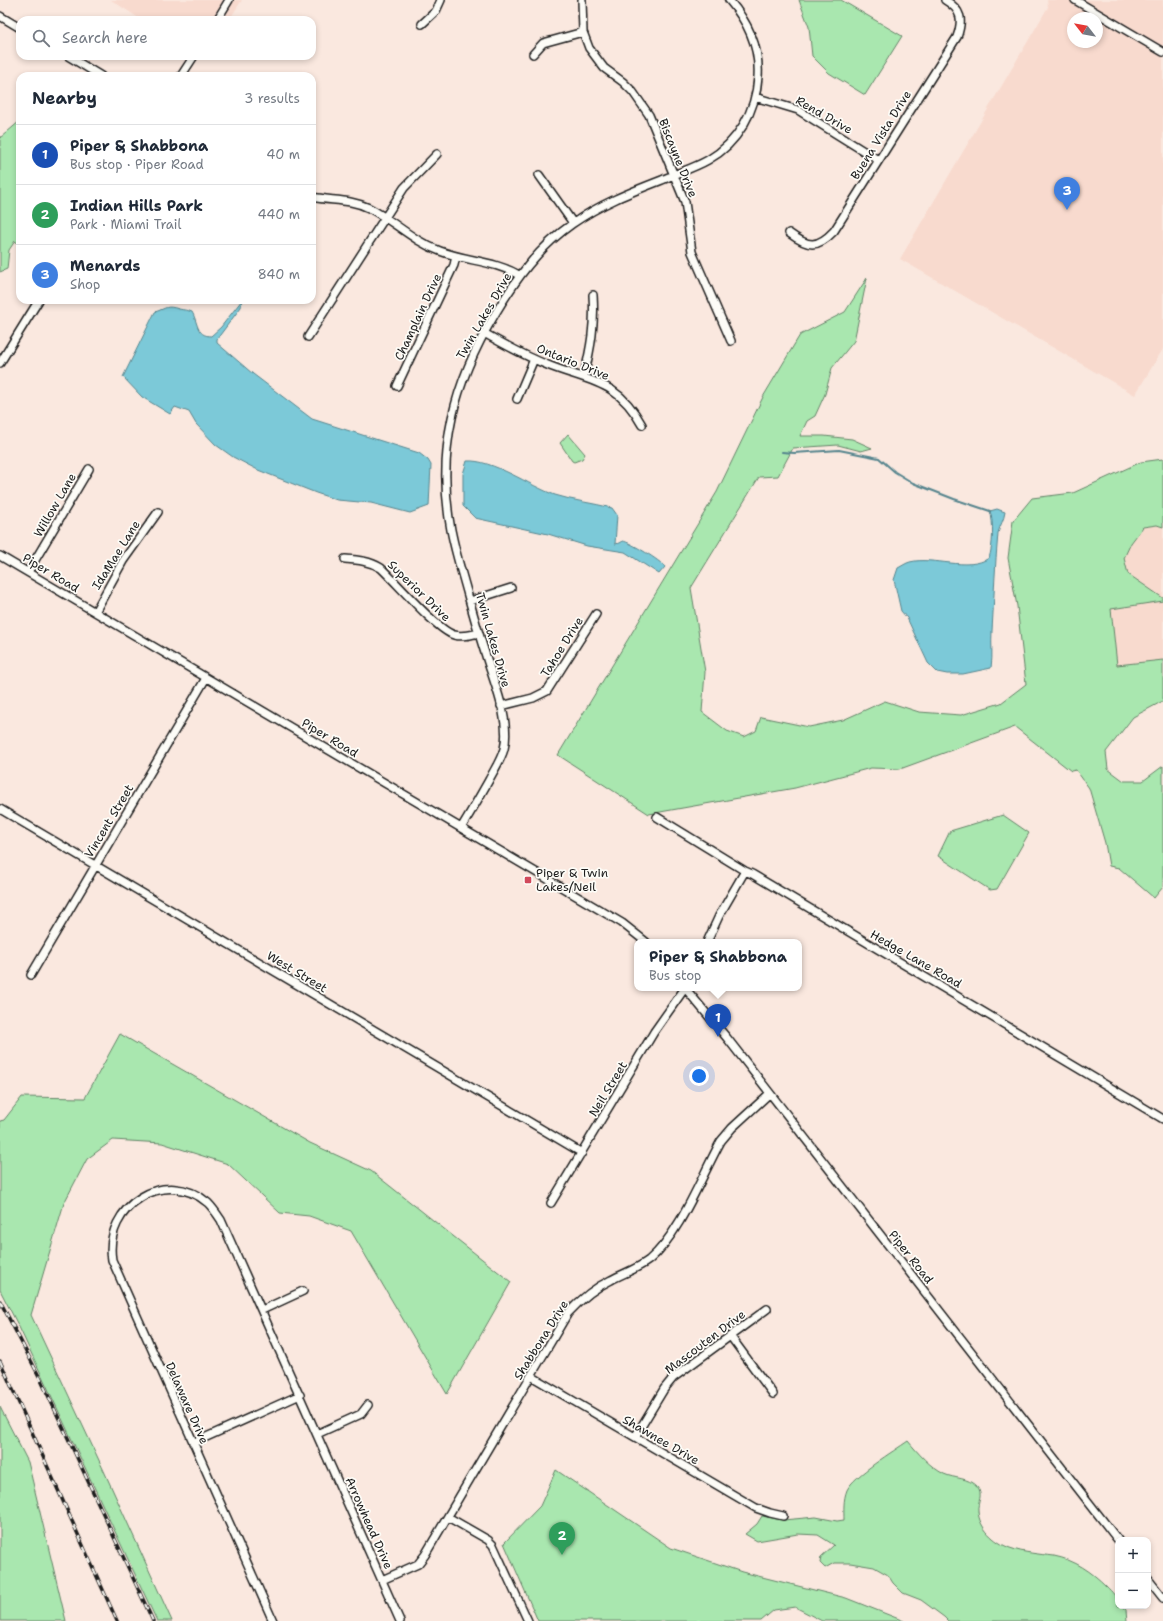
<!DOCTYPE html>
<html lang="en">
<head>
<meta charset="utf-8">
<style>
	body { margin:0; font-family:"Shantell Sans",sans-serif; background:#f2f2f3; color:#1f2937 }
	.controls { position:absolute; right:12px; bottom:12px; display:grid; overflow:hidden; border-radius:8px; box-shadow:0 2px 6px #0003 }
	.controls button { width:36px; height:36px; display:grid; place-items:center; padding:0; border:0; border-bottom:1px solid #e0e1e3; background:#fff; color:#1f2937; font:20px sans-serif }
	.compass { position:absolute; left:1067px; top:12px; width:36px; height:36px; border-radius:50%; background:#fff; box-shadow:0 2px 6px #0003; rotate:301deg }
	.you { position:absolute; left:699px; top:1076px; width:14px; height:14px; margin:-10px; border:3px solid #fff; border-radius:50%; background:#1a73e8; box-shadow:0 0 0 6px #1a73e833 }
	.badge { display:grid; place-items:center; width:26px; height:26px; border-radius:50%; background:#d1495b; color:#fff; font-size:13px; font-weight:700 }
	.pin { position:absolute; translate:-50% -33px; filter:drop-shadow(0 1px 2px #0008) }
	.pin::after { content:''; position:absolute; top:21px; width:14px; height:12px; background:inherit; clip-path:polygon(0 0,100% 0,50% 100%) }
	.popup { position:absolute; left:634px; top:939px; width:168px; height:52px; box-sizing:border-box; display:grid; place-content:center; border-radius:8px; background:#fff; filter:drop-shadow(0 1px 3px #0005); font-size:13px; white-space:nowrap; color:#747a83 }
	.popup b { font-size:15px; color:#1f2937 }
	.popup::after { content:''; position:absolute; left:50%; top:100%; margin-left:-8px; border:8px solid transparent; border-top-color:#fff }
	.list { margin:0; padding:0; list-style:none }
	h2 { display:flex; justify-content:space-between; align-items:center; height:52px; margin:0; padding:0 16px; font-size:17px }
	h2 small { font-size:13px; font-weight:400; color:#747a83 }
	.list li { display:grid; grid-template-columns:26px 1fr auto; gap:12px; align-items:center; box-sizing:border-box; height:60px; padding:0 16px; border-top:1px solid #e0e1e3 }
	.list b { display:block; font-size:15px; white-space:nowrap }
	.list p { margin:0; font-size:13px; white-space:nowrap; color:#747a83 }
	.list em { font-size:13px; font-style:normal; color:#747a83 }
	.icon { flex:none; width:22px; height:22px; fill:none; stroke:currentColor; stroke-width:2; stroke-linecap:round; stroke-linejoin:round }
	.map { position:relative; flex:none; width:1163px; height:1621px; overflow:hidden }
	.search { position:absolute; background:#fff; box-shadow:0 2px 6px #0003; left:16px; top:16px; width:300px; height:44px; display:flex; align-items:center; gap:10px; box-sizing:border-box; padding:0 14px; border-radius:12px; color:#747a83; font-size:15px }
	.panel { position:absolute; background:#fff; box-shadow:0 2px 6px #0003; left:16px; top:72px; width:300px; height:232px; border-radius:12px }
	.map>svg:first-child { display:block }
</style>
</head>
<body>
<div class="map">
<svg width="1163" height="1621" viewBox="0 0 1163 1621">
	<rect width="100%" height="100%" fill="#fae8df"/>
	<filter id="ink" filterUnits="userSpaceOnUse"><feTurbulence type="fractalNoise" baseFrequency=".025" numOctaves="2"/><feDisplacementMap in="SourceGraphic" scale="8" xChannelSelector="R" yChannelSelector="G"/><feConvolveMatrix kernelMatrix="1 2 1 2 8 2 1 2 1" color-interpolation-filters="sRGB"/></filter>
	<g filter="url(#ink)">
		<!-- built -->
		<path fill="#f8dace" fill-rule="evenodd" d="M111 0H242L229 20H142Z
			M1047 0H1163V349L1135 395 900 259 1048 7ZM1073 18H1097V42H1073Z
			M1157 525 1163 527V598L1128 574 1124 558 1131 543 1143 527Z
			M1163 601V660L1117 665 1111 609Z"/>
		<!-- green -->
		<path fill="#a9e7af" stroke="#628266" d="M799 0H841L902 36 865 95 829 73 812 56 809 27Z
			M20 121V245L15 241 9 250 7 269 0 272V138Z
			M867 278 854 341 832 368 825 394 815 416 807 421 800 436H824L852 439 872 448 861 451 838 445 793 448 778 476 759 477 691 588 705 672 702 712 727 731 744 737 756 731 761 717 809 727 843 720 885 701 919 712 961 715 1001 703 1026 684 1017 606 1008 558 1013 521 1032 498 1073 493 1141 462 1163 459V527L1157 525 1143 527 1131 543 1124 558 1128 574 1163 598V601L1111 609 1117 665 1163 660V701L1133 717 1106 752 1108 769 1124 781H1143L1163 766V887L1154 898 1119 868 1109 866 1105 843 1089 788 1076 770 1071 771 1015 727 900 769 871 768 795 788 649 814 558 755 717 492 763 397 800 335 845 312Z
			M568 434 585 454 582 459 574 462 572 461 560 443Z
			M1003 815 1029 833 997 889 990 890 938 856 950 831Z
			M120 1034 310 1143 371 1171 511 1282 447 1394 351 1231 309 1216 280 1213 228 1164 162 1143 113 1140 87 1159 64 1203 31 1315 104 1471 172 1621H157L19 1327 0 1290V1121L4 1120 22 1097 85 1098Z
			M0 1407 28 1462 66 1621H0Z
			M908 1441C918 1453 930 1467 944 1474 955 1479 968 1477 977 1487 984 1495 977 1502 978 1511 979 1528 994 1542 1010 1548 1024 1553 1039 1554 1054 1556 1075 1560 1092 1572 1106 1586 1112 1592 1118 1597 1118 1606H1123L1126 1610 1127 1621H948L944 1617 921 1600 903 1593 893 1583 888 1575 874 1567 850 1563H834L825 1568 820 1563 821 1557 834 1545 818 1535 798 1534 757 1541 745 1534 757 1524 762 1516 783 1520 816 1517 837 1521 844 1520C844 1510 843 1500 847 1490 854 1475 894 1451 908 1441Z
			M556 1470 671 1548 742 1572 846 1598 904 1621H822L795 1607 774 1610 761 1621H538L504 1543 540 1506Z"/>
		<!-- water -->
		<path fill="#7bc9d8" stroke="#55848d" d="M242 300 241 307 217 339V343L253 374 312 419 419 453 428 460 431 465 429 506 410 513 371 503 337 500 316 493 258 470 233 457 216 445 196 424 189 412 175 407 170 414 142 397 123 377 155 312C167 308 166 305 179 309 183 310 188 310 192 312 198 322 196 336 211 336L221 327Z
			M467 461C492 459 530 486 555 495 574 501 593 503 612 508L617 515 615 544 620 543 623 541C630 542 661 561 665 567L659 574 625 552 587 546 548 534 475 518 463 506V474Z
			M997 509 1005 512C1004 520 1000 525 998 533 995 566 994 598 992 631 991 644 993 655 991 668L963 674H947L937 672 928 663 907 618 901 611 894 580 898 568C902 566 906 563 910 562 933 556 968 572 989 558 993 547 994 522 990 511Z"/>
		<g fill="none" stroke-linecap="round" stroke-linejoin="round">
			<!-- stream -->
			<path stroke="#55848d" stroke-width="2" d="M782 452 794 453 839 450 879 458 895 472 913 483 954 499 990 511"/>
			<!-- minor casing -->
			<g stroke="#1c1c1c" stroke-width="10">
				<path id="minor" d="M582 0 583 32 589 48 604 68 623 82 633 92 649 115 685 202 692 252 731 341
					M1075 0 1163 52
					M0 16 20 28
					M217 20 229 0
					M422 24 436 11 441 0
					M533 54 543 43 583 32
					M68 56 101 76
					M181 76 194 56
					M755 97 798 110 878 160
					M539 175 573 223
					M312 197C331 201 351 199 369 208 394 221 413 241 440 251 466 261 495 261 519 275
					M789 233C808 247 817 249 834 231L957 37C963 20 962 10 945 0
					M484 333C505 345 527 357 550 366 592 382 618 381 642 425
					M308 337 404 188 437 154
					M0 363 39 300
					M584 376C591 347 595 325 593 295
					M397 386 454 265 456 256
					M517 399 534 359
					M0 556 622 923 646 942
					M345 559C358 560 370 561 381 568 397 583 437 630 454 635 463 637 470 635 479 633
					M28 572 89 469
					M470 601 511 588
					M95 612 123 561 158 512
					M501 706 533 698 547 691 596 614
					M0 809 582 1153
					M657 817 745 871 752 874 1163 1119
					M461 828C471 812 480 796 489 780 494 770 501 760 504 749 511 721 494 683 486 656 477 629 470 602 462 574 458 560 454 545 451 530 436 450 454 383 495 314 516 279 538 248 572 224 600 204 631 192 662 180 677 173 694 168 708 160 738 143 756 111 758 77 760 48 748 22 729 0
					M707 942 719 916 745 871
					M31 975 206 678
					M685 988 727 1038 1118 1540
					M551 1203 654 1032 685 988
					M262 1310 303 1291
					M731 1337 773 1394
					M531 1376 756 1508 770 1513 783 1516
					M317 1434 361 1414 368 1405
					M635 1437 664 1389 673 1378 767 1309
					M193 1443 300 1395
					M448 1517 488 1540 493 1545 528 1621
					M1148 1579 1163 1598
					M382 1580 418 1564 425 1555 568 1313C581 1299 594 1288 611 1280 624 1273 637 1269 649 1260 680 1234 701 1177 721 1141L732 1128 769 1094
					M273 1621 112 1260C103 1206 166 1166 208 1203 213 1208 217 1214 221 1220L400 1621"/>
			</g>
			<!-- minor -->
			<use href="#minor" stroke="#fdfcf7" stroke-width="7"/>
			<!-- rail casing -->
			<g stroke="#1c1c1c" stroke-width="3.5">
				<path id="rail" d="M0 1301 41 1380 153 1621
					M0 1361 117 1621"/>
			</g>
			<!-- rail -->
			<use href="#rail" stroke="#fdfcf7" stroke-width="2" stroke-dasharray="6" stroke-linecap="butt"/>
		</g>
	</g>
	<!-- markers -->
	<rect fill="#d1495b" stroke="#fdfcf7" stroke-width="1.5" x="524" y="876" width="8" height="8" rx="2"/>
	<g text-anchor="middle" stroke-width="3.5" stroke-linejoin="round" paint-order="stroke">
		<!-- street labels -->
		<g font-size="12" fill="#1c1c1c" stroke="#fdfcf7">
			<text transform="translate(824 115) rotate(30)" y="4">Rend Drive</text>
			<text transform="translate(881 135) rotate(-58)" y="4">Buena Vista Drive</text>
			<text transform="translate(678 158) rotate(68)" y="4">Biscayne Drive</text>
			<text transform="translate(484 316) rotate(-60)" y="4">Twin Lakes Drive</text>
			<text transform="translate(418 317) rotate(-65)" y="4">Champlain Drive</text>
			<text transform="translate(573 362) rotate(22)" y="4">Ontario Drive</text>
			<text transform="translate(55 505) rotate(-60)" y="4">Willow Lane</text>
			<text transform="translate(116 555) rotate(-58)" y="4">IdaMae Lane</text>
			<text transform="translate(51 573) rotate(31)" y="4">Piper Road</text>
			<text transform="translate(419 591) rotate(44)" y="4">Superior Drive</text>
			<text transform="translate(493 640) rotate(74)" y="4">Twin Lakes Drive</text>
			<text transform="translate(562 647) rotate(-58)" y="4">Tahoe Drive</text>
			<text transform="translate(330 738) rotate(31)" y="4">Piper Road</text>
			<text transform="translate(109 821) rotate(-59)" y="4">Vincent Street</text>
			<text transform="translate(916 959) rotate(30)" y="4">Hedge Lane Road</text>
			<text transform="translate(297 972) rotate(31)" y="4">West Street</text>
			<text transform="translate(608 1089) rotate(-59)" y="4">Neil Street</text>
			<text transform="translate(911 1257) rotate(52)" y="4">Piper Road</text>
			<text transform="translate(541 1340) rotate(-58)" y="4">Shabbona Drive</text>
			<text transform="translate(705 1342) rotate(-37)" y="4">Mascouten Drive</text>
			<text transform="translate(187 1403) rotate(66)" y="4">Delaware Drive</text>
			<text transform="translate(661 1440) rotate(30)" y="4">Shawnee Drive</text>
			<text transform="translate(369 1523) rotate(66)" y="4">Arrowhead Drive</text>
		</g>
		<!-- poi labels -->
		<g font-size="12" fill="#1c1c1c" stroke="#fdfcf7" text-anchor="start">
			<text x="536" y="877">Piper &amp; Twin<tspan x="536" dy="14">Lakes/Neil</tspan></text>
		</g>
	</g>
</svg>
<div class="controls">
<button>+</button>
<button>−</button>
</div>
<svg class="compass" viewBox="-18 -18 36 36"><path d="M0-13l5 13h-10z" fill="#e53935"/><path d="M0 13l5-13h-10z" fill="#747a83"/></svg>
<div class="you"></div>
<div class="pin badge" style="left:718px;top:1037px;background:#1a4fb4">1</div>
<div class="popup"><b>Piper &amp; Shabbona</b>Bus stop</div>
<div class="pin badge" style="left:562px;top:1555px;background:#2e9e5b">2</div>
<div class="pin badge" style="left:1067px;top:210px;background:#3f7fe0">3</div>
<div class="search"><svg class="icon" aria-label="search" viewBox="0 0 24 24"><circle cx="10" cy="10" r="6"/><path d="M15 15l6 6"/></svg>Search here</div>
<section class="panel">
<h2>Nearby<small>3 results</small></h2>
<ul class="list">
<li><span class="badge" style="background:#1a4fb4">1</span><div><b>Piper &amp; Shabbona</b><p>Bus stop · Piper Road</p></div><em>40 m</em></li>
<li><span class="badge" style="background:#2e9e5b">2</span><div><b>Indian Hills Park</b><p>Park · Miami Trail</p></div><em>440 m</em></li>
<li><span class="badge" style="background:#3f7fe0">3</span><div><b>Menards</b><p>Shop</p></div><em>840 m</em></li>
</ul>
</section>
</div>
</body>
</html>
